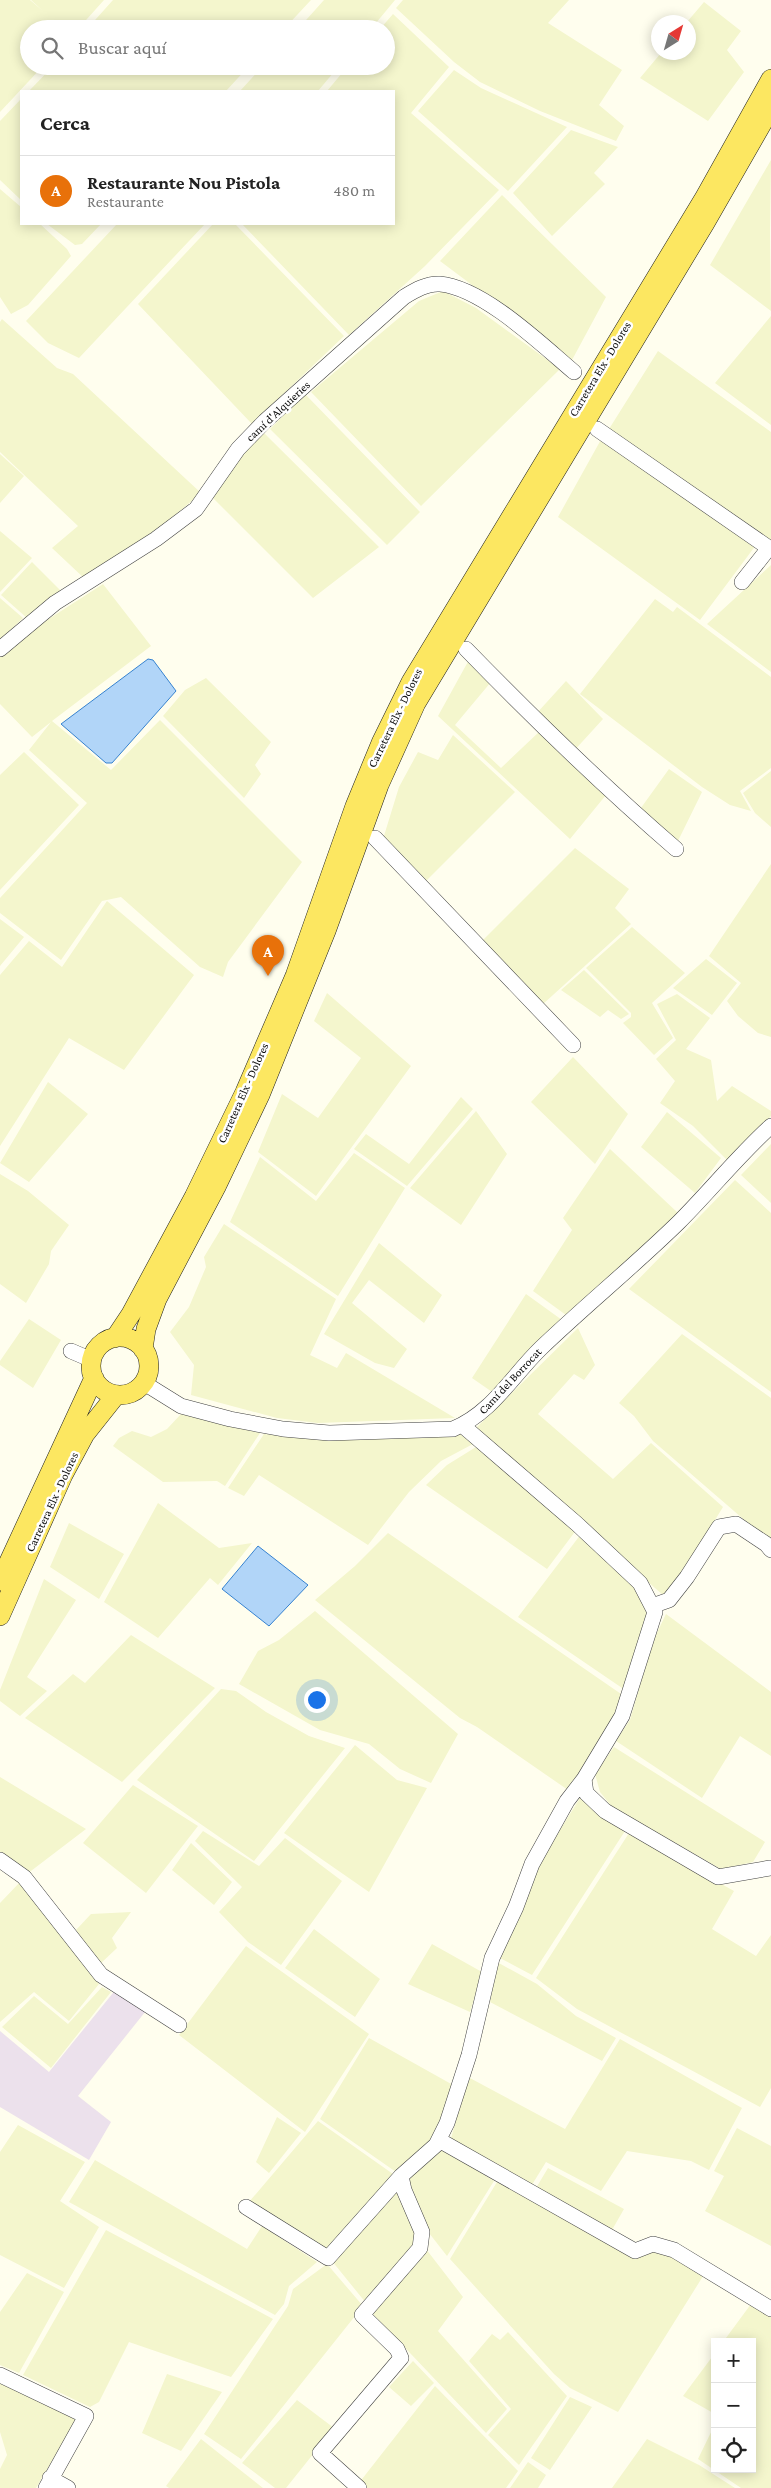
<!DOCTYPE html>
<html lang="es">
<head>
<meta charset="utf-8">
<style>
	body { margin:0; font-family:"Crimson Pro",serif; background:#f2f2f2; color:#222 }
	.controls { position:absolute; right:15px; bottom:15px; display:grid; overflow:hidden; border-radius:0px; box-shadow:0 2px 12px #0003 }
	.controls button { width:45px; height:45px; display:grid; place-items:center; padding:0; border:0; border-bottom:1px solid #e0e0e0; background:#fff; color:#222; font:25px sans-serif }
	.compass { position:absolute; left:651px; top:15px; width:45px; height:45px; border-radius:50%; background:#fff; box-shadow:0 2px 12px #0003; rotate:37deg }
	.you { position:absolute; left:316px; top:1699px; width:18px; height:18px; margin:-12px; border:4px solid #fff; border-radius:50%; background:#1a73e8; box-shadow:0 0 0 8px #1a73e833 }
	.badge { display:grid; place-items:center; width:32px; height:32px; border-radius:50%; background:#111827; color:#fff; font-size:16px; font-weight:700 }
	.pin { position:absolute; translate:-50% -41px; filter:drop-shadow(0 1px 2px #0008) }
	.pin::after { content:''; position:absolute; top:26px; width:18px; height:15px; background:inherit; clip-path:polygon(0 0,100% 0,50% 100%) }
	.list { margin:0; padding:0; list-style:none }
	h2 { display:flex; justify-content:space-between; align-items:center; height:65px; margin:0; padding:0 20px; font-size:21px }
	h2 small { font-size:16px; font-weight:400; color:#767676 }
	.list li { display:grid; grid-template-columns:32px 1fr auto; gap:15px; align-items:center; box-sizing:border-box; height:70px; padding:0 20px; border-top:1px solid #e0e0e0 }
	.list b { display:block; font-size:19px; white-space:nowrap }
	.list p { margin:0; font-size:16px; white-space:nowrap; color:#767676 }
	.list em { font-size:16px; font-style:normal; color:#767676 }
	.icon { flex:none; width:28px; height:28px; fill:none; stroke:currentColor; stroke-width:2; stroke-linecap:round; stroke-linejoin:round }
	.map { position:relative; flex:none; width:771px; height:2488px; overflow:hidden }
	.search { position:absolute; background:#fff; box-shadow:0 2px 12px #0003; left:20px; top:20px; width:375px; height:55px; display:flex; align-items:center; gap:12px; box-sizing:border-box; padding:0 18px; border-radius:28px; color:#767676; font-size:19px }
	.panel { position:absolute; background:#fff; box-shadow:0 2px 12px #0003; left:20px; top:90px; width:375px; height:135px; border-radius:0px }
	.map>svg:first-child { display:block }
</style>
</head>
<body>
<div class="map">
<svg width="771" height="2488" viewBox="0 0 771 2488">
	<rect width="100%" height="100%" fill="#fffeee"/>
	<!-- industrial -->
	<path fill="#ece1ec" d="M117 1988 149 2007 78 2096 111 2122 89 2160 0 2107V2031L49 2072Z"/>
	<!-- farmland -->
	<path fill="#f4f6cd" d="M0 0H30L43 11 31 0H104L78 29H29V66H43L0 112Z
		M113 0H311L284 29H87Z
		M324 0H395L371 29H298Z
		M403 0H569L548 23 622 70 599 105 624 126 616 141 540 111 480 82 454 62 396 8Z
		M704 2 741 31 727 50 744 72 708 121 640 78 661 53 688 52 687 22Z
		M393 14 449 67 411 113 499 190 425 266 349 335 242 224H394V91H327L348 66H386V29H380Z
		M53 66H249L226 91H29Z
		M263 66H339L318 91H240Z
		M454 70 481 88 567 127 508 191 418 111Z
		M21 99V200L0 180V121Z
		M571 130 618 147 594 173 605 184 552 236 513 193Z
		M771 160 770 233 771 311 710 265Z
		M0 189 21 207V224H40L67 249 71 256 28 305 11 314 0 297Z
		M502 195 606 297 572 360 440 261Z
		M47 224H101L82 244 75 245Z
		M117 224H205L79 358 48 343 26 321Z
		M213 224H235L344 336 252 424 138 304Z
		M443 291 476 308 560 369 421 506 311 392 419 301Z
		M771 316V425L715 383Z
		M2 319 57 368 73 374 201 493 159 529 85 579 52 548 78 526 0 452V322Z
		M658 351 771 432V544L609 429Z
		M305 394 420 512 387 545 270 429Z
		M264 433 379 547 313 598 213 498 240 454Z
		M603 436 756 545 700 620 558 517Z
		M0 454 24 476 0 503Z
		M0 531 32 558 0 592Z
		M32 562 62 592 27 618 1 595Z
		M771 565V672L707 624Z
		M103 584 151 646 52 721 111 770 160 720 302 862 228 962 223 977 200 967 121 897 102 901 61 960 0 913V898L87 803 29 750 51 722 32 737 0 704V657L27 633Z
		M0 598 23 618 0 640Z
		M655 599 673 612 677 607 771 677V768L740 791 751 811 730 805 702 787 580 694Z
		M470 658 491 682 455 725 501 768 540 731 606 795 570 839 438 716Z
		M206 678 271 742 255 765 261 774 244 798 163 716 185 690Z
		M566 681 603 719 572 753 536 714Z
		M453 735 515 792 426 881 383 839 399 787 418 752 438 760Z
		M24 752 79 805 0 890V775Z
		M669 769 702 792 676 845 638 812Z
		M771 771V827L755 813 743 793Z
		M575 848 629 889 615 908 631 924 542 1005 482 941Z
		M771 864V1037L758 1033 738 1016 727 1001 741 983 709 956Z
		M107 901 194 975 124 1070 69 1038 0 1146V975L29 941 62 967Z
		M0 919 24 937 0 966Z
		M632 927 685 973 652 1003 673 1038 654 1055 623 1023 631 1017V1013L586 968Z
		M706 959 737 983 712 1015 673 988Z
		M584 970 629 1014 621 1019 608 1010 600 1017 561 990Z
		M327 993 411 1066 316 1196 258 1152 282 1094 318 1118 361 1058 314 1021Z
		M677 994 710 1018 686 1049 711 1060 717 1101 732 1086 771 1111V1116L728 1161 693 1126 660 1103 675 1081 656 1059 676 1040 657 1004Z
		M573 1057 628 1114 595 1164 531 1102Z
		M48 1082 88 1114 29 1182 0 1163Z
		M461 1097 473 1109 407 1186 354 1149 366 1134 409 1164Z
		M476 1111 507 1154 461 1225 410 1188Z
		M667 1112 721 1158 695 1193 641 1147Z
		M771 1144V1203L741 1175Z
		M610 1149 678 1213 617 1272 566 1315 533 1291 572 1230 563 1218Z
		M354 1153 405 1188 338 1296 230 1222 260 1157 316 1201Z
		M0 1174 28 1191 69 1225 51 1251 49 1264 26 1303 0 1284Z
		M735 1180 771 1213V1392L629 1289Z
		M224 1224 336 1299 310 1355 337 1368 346 1353 455 1418 318 1423 277 1418 191 1395 194 1365 170 1332 189 1307 206 1267 204 1257Z
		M379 1243 442 1295 424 1323 369 1280 352 1303 407 1349 394 1368 375 1363 324 1334Z
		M526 1294 562 1320 519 1360 495 1394 472 1378Z
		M29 1319 61 1340 33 1388 0 1365V1361Z
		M578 1328 595 1365 584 1380 574 1374 538 1414 613 1479 651 1443 723 1507 673 1588 663 1595 474 1430Z
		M682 1334 771 1398V1543L653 1441 634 1416 619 1403Z
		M181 1414 260 1433 225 1486 217 1481 163 1482 113 1446 119 1438 132 1431 151 1437 167 1429Z
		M264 1434 364 1440 460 1434 473 1444 441 1461 409 1492 368 1545 259 1475 244 1496 228 1488Z
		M476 1447 577 1529 547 1569 426 1485 447 1465Z
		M158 1503 219 1548 252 1543 218 1585 210 1578 158 1638 104 1602Z
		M69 1523 124 1554 99 1599 50 1567Z
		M388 1533 624 1696 605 1741 568 1790 477 1727 460 1718 315 1600 355 1566Z
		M581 1534 635 1585 648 1614 625 1690 518 1617Z
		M44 1579 76 1600 27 1677 47 1691 20 1716 0 1701V1690Z
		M315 1611 458 1734 431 1783 400 1769 369 1744 320 1730 239 1684 258 1651 279 1640Z
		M666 1614 771 1692V1756L740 1736 702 1798 616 1741 630 1720 652 1643Z
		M131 1635 215 1688 122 1782 25 1718 73 1674 85 1683Z
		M221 1689 236 1691 266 1712 309 1736 345 1748 254 1861 137 1780Z
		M355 1745 397 1780 427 1788 369 1892 284 1833Z
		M614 1747 765 1842 753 1862 721 1869 612 1807 600 1792 595 1774Z
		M0 1777 86 1829 27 1874 0 1854Z
		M133 1785 198 1826 146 1893 83 1843Z
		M580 1798 625 1831 532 1975 498 1957 540 1862Z
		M203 1831 259 1866 285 1838 342 1881 281 1965 248 1942 219 1912 242 1887 195 1841Z
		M629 1833 734 1891 712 1929 756 1956 771 1935V2088L760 2107 577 2009 536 1978Z
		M191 1843 232 1882 214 1905 172 1870Z
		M22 1880 99 1984 69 2021 34 1992 0 2022V1903Z
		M131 1912 112 1938 117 1948 99 1965 76 1930 91 1914Z
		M314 1929 380 1979 355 2017 285 1968Z
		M432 1944 482 1972 470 2012 408 1984Z
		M246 1946 369 2034 305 2132 179 2035Z
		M497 1962 537 1984 576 2016 616 2038 602 2061 490 2002Z
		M102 1987 111 1992 51 2068 2 2027 34 1996 68 2024Z
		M369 2038 453 2085 432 2142 494 2181 447 2256 429 2233 366 2303 332 2261 396 2172 320 2119Z
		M620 2039 742 2108 709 2170 691 2161 627 2151 601 2191 546 2162 530 2188 450 2142 468 2077 565 2129Z
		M277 2117 301 2133 269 2173 256 2162Z
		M318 2121 393 2174 327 2253 249 2202Z
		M18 2125 85 2162 60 2201 99 2227 64 2288 0 2255V2152Z
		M737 2128 771 2146V2246L705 2211 724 2176 714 2171Z
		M95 2160 247 2249 262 2226 317 2262 289 2286 284 2304 275 2315 69 2202Z
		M548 2168 624 2209 612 2230 536 2188Z
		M497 2182 637 2257 660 2248 705 2273 618 2412 570 2388 554 2374 450 2259Z
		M106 2230 273 2319 231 2377 129 2342 99 2402 90 2407 23 2375Z
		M426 2249 463 2297 438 2331 507 2409 486 2433 372 2313Z
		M327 2264 363 2306 241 2459 204 2434 288 2306 293 2289Z
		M27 2273 64 2292 19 2373 0 2365V2312Z
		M751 2304 771 2315V2488H741L698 2459 715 2424V2469H752V2342H723Z
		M508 2332 567 2396 519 2465 488 2435 511 2409 469 2361 492 2334 500 2340Z
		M715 2353V2414L683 2396Z
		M413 2361 434 2383 411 2406 389 2387Z
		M167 2374 222 2392 181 2451 142 2433Z
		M0 2379 78 2417 36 2488H0V2469L7 2455 0 2432Z
		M435 2386 518 2471 506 2488H355Z
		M570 2397 592 2407 550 2470 531 2458Z
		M297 2400 334 2428 286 2488H275L242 2463Z
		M201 2439 263 2488H169L166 2486Z
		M647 2439 699 2465 735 2488H612Z
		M528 2462 546 2475 538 2488H510Z"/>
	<!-- water -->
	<path fill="#b1d5f8" stroke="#3682d0" d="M148 659 153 660 176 691 112 763H106L61 724Z
		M258 1546 308 1585 269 1626 222 1589Z"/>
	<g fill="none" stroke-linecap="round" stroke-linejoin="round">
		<!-- minor casing -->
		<g stroke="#404040" stroke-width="16">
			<path id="minor" d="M597 429 769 548 742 582
				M0 649 55 603 156 539 196 509 238 449 265 421 404 297C414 291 427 283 440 284 483 288 541 344 574 372
				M466 649C534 719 603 786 676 849
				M375 838 573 1045
				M71 1351 92 1360
				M144 1383 181 1406 230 1419 283 1429 329 1433 453 1429C492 1413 512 1376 541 1348 586 1305 634 1266 679 1222 710 1191 738 1156 771 1126
				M462 1425 577 1524 640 1583 655 1612 622 1716 584 1779 586 1793 605 1811 718 1877 770 1868
				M652 1606 669 1600 687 1577 719 1527 736 1524 766 1544 771 1550
				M0 1860 24 1877 101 1975 179 2025
				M439 2140 635 2251 653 2244 674 2250 771 2309
				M246 2207 328 2258 401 2176
				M0 2375 86 2416 46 2488
				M50 2478 68 2488
				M359 2488 320 2453 401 2358 397 2349 362 2315 420 2248 422 2232 404 2190 401 2176 436 2145 447 2123 469 2055 492 1958 516 1907 532 1864 567 1801 584 1779"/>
		</g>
		<!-- major casing -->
		<g stroke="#1e1e1e" stroke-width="20">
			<path id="major" d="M91 1366a29 29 0 1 1 58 0a29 29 0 1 1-58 0Z
				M115 1338 131 1314 194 1197 245 1092 295 976 355 806 381 743 411 682 705 197 771 79
				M143 1349 146 1329 157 1299 217 1185 260 1095 326 931 379 785 416 703 705 223 771 108
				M0 1581 94 1378
				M0 1616 63 1475 85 1434 116 1395"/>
		</g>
		<!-- minor -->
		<use href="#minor" stroke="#fff" stroke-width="15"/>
		<!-- major -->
		<use href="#major" stroke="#fce761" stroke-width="19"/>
	</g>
	<g text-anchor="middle" stroke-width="5" stroke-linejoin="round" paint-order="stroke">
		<!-- street labels -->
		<g font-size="12" fill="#0d0d0d" stroke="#fff">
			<text transform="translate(600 369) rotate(-59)" y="4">Carretera Elx - Dolores</text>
			<text transform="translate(278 411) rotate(-43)" y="4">camí d'Alquieries</text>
			<text transform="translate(395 718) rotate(-64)" y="4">Carretera Elx - Dolores</text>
			<text transform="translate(243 1093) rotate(-66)" y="4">Carretera Elx - Dolores</text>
			<text transform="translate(510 1381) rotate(-47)" y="4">Camí del Borrocat</text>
			<text transform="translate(52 1502) rotate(-65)" y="4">Carretera Elx - Dolores</text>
		</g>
	</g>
</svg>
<div class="controls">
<button>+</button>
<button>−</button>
<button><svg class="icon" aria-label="locate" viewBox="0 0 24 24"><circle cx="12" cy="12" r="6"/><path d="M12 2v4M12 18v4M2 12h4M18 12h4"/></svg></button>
</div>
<svg class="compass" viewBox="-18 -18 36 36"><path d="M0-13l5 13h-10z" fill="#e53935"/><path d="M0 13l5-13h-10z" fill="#767676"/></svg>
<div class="you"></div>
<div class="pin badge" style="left:268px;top:976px;background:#e8710a">A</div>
<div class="search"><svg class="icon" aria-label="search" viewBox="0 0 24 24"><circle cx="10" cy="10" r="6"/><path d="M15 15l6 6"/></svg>Buscar aquí</div>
<section class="panel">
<h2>Cerca<small></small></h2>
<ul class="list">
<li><span class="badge" style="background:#e8710a">A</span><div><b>Restaurante Nou Pistola</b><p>Restaurante</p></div><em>480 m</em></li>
</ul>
</section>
</div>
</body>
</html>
